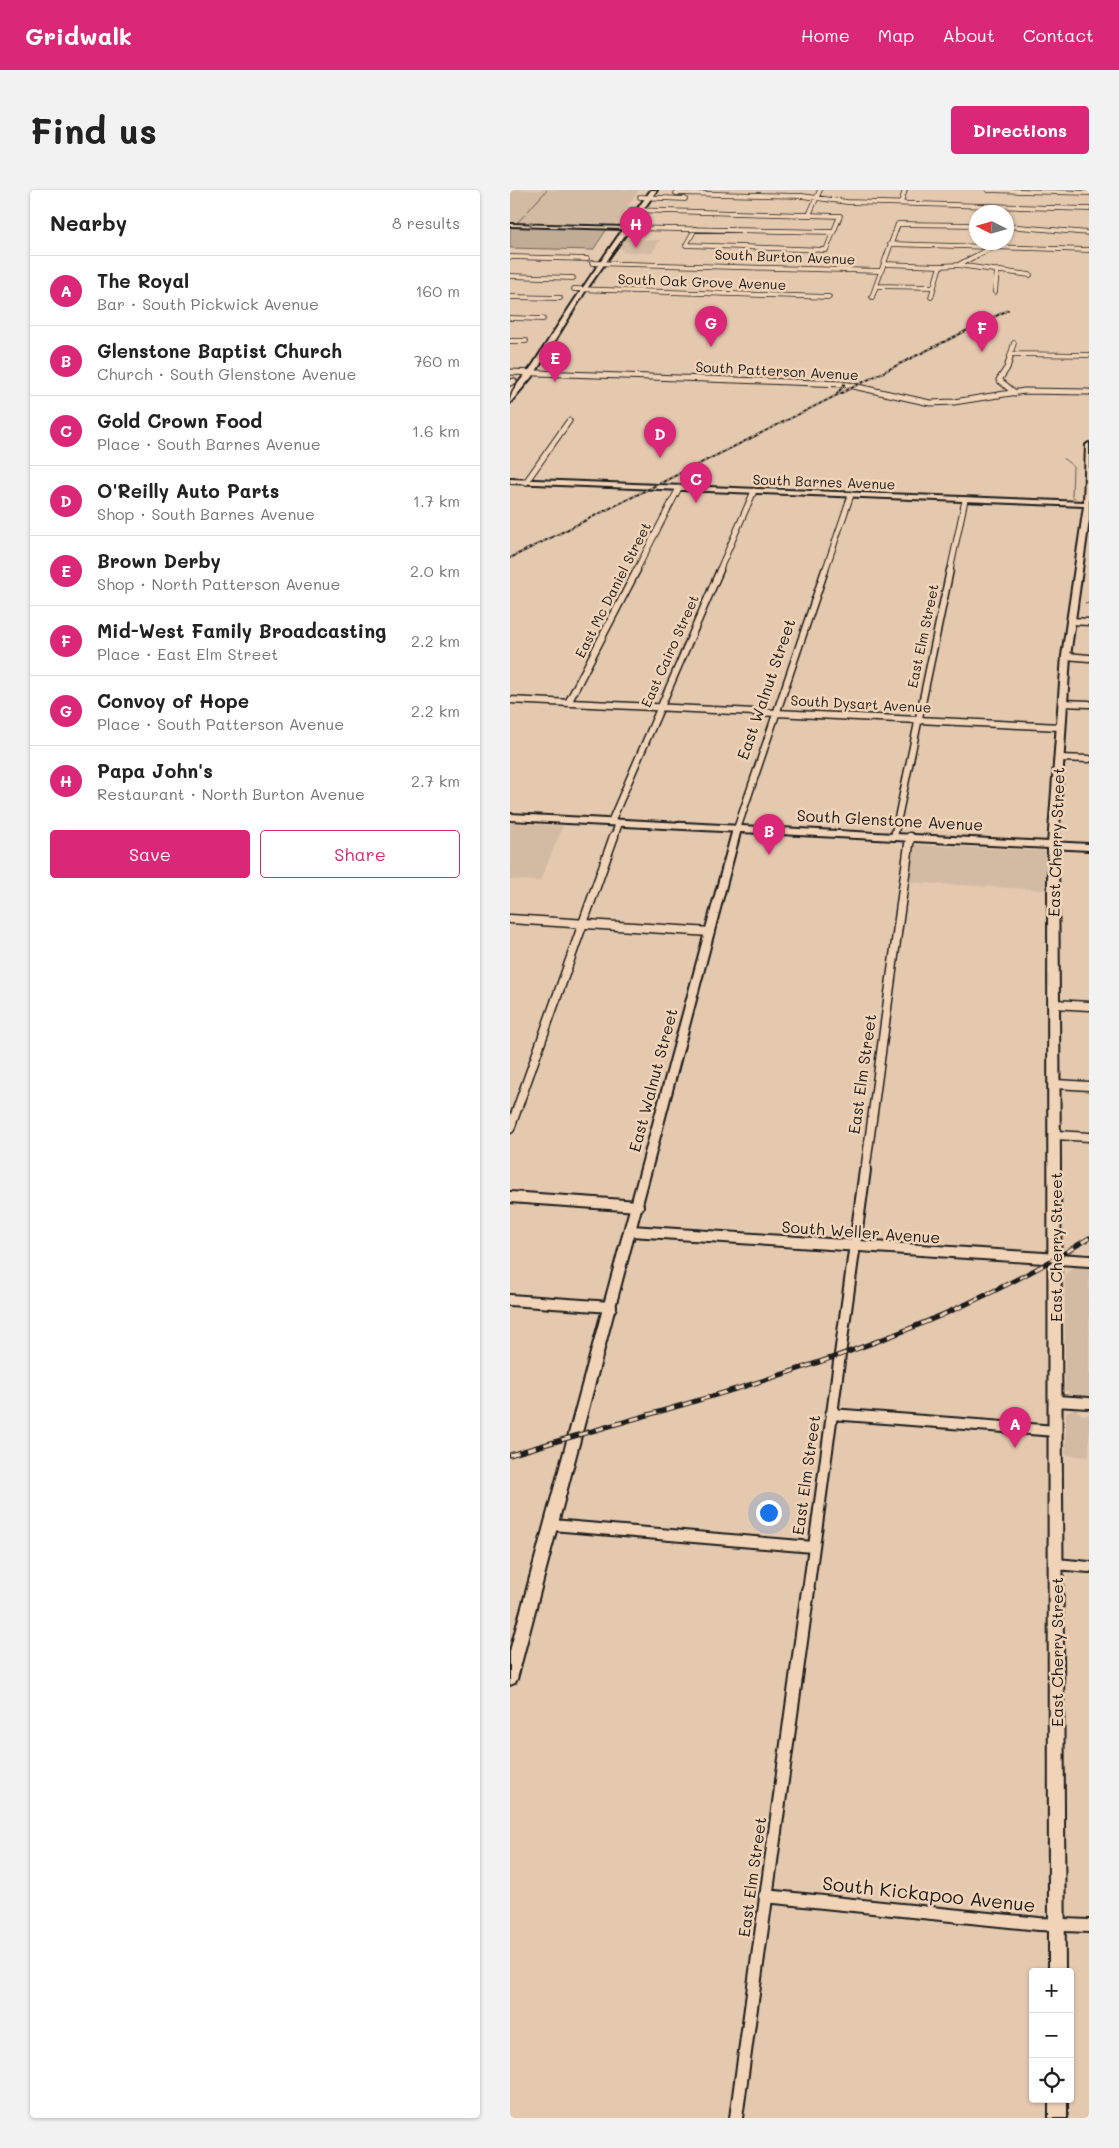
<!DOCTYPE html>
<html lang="en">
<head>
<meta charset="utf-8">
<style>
	body { margin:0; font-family:Mali,sans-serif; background:#f2f2f2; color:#222 }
	.controls { position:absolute; right:15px; bottom:15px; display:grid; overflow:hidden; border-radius:5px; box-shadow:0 1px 4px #0004 }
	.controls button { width:45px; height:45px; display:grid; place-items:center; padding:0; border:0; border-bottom:1px solid #e0e0e0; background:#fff; color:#222; font:25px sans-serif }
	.compass { position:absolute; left:459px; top:15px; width:45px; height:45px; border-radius:50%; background:#fff; box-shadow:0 1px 4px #0004; rotate:275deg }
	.you { position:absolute; left:258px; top:1322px; width:18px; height:18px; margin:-12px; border:4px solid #fff; border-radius:50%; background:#1a73e8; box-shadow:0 0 0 8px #1a73e833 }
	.badge { display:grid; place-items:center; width:32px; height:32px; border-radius:50%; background:#db2777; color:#fff; font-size:16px; font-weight:700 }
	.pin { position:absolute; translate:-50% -41px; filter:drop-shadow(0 1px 2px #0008) }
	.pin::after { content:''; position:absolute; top:26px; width:18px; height:15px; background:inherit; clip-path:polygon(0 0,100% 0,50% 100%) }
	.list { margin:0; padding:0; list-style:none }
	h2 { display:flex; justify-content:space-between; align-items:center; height:65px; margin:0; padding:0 20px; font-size:21px }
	h2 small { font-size:16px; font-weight:400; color:#767676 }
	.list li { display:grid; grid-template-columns:32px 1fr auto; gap:15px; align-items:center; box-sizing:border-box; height:70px; padding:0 20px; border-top:1px solid #e0e0e0 }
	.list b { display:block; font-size:19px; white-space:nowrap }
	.list p { margin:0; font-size:16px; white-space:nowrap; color:#767676 }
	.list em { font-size:16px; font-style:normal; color:#767676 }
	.actions { display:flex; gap:10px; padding:15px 20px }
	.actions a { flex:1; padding:11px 0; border:1px solid #db2777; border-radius:5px; text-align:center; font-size:18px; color:#db2777 }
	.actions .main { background:#db2777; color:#fff }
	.icon { flex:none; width:28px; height:28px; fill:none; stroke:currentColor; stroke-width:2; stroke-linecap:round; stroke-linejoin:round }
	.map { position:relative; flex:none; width:579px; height:1928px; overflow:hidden; border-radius:5px }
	header { display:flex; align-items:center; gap:30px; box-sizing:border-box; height:70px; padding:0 25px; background:#db2777; color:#fff }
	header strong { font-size:24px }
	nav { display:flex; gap:28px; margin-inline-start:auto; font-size:18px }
	.intro { display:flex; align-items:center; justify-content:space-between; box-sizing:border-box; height:120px; padding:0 30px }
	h1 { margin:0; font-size:35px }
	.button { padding:12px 22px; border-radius:5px; background:#db2777; color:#fff; font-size:18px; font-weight:700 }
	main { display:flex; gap:30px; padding:0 30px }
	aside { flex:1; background:#fff; border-radius:5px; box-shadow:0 1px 4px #0004 }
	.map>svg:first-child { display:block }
</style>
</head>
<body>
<header>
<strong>Gridwalk</strong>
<nav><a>Home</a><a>Map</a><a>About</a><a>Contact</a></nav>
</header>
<div class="intro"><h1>Find us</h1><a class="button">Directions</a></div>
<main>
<aside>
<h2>Nearby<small>8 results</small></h2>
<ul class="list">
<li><span class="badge">A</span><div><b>The Royal</b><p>Bar · South Pickwick Avenue</p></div><em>160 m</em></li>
<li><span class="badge">B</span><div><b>Glenstone Baptist Church</b><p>Church · South Glenstone Avenue</p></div><em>760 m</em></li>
<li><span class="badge">C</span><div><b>Gold Crown Food</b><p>Place · South Barnes Avenue</p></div><em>1.6 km</em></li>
<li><span class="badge">D</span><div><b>O'Reilly Auto Parts</b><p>Shop · South Barnes Avenue</p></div><em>1.7 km</em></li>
<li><span class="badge">E</span><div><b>Brown Derby</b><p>Shop · North Patterson Avenue</p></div><em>2.0 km</em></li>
<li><span class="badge">F</span><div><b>Mid-West Family Broadcasting</b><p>Place · East Elm Street</p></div><em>2.2 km</em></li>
<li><span class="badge">G</span><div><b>Convoy of Hope</b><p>Place · South Patterson Avenue</p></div><em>2.2 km</em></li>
<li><span class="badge">H</span><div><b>Papa John's</b><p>Restaurant · North Burton Avenue</p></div><em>2.7 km</em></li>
</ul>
<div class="actions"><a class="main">Save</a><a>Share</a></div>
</aside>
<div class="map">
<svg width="579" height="1928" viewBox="0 0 579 1928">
	<rect width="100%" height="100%" fill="#e4c9af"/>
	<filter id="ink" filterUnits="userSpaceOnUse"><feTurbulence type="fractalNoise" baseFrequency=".02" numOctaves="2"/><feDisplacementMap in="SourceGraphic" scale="10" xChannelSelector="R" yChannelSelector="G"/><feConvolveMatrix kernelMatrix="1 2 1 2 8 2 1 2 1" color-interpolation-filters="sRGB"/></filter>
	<g filter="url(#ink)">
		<!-- built -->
		<path fill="#d3baa3" d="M0 0H129L104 36 97 37 0 34Z
			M114 49 150 50 142 63 112 62 114 59 108 58Z
			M0 633 53 636 30 691 0 690Z
			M405 655 535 661 537 700 398 692Z
			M579 1074V1207L564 1206 555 1200V1085L565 1076Z
			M563 1219 573 1225H579V1267L556 1265V1223Z"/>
		<!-- green -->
		<path fill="#c3ac96" stroke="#706459" d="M0 36 97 39 83 60 0 58Z"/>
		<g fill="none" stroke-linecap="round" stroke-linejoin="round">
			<!-- stream-far1 -->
			<path stroke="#665c52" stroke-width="1" d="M7 33 37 0
				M554 269 563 276 562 306 565 308"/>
			<!-- stream -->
			<path stroke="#665c52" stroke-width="2" d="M576 413H579"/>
			<!-- minor-far5 casing -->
			<g stroke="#1c1c1c" stroke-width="5.5">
				<path id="minor-far5" d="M478 0 579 3
					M166 3 292 6 337 12 579 19
					M130 7 175 9
					M391 13 395 0
					M121 20 330 26 316 60 176 55 185 39
					M299 25 310 0
					M497 36 579 43
					M116 38 323 42
					M380 54 579 60
					M0 67 77 69
					M82 73 371 81
					M374 74 430 76
					M448 75 520 85
					M0 86 63 88
					M366 96 424 97
					M64 99 319 107
					M485 102 487 80
					M0 107 50 108
					M362 107 388 34 467 35
					M421 107 430 76 448 75 481 58
					M0 128 33 129
					M0 151H16
					M502 164 579 165
					M499 169 504 153"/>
			</g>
			<!-- minor-far4 casing -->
			<g stroke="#1c1c1c" stroke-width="7">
				<path id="minor-far4" d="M500 168 497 178 489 190 505 203
					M0 182 334 194 420 213 444 212 514 201 579 202
					M0 193 4 191
					M16 292 59 231
					M126 381 169 298
					M209 381 244 301
					M315 381 341 305
					M440 381 455 310"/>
			</g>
			<!-- minor-far3 casing -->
			<g stroke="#1c1c1c" stroke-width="9">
				<path id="minor-far3" d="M560 431 579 432
					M556 466 579 468
					M0 510 550 537
					M58 513 127 380
					M552 513 579 514
					M549 568 579 569
					M101 632 210 380
					M227 639 315 380
					M104 647 109 633
					M384 647 440 380"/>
			</g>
			<!-- minor-far2 casing -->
			<g stroke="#1c1c1c" stroke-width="11">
				<path id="minor-far2" d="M0 729 200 742
					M544 814 579 816
					M546 894 579 896
					M0 939 104 646
					M546 945 579 947
					M355 982 400 647"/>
			</g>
			<!-- minor-far1 casing -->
			<g stroke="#1c1c1c" stroke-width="14">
				<path id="minor-far1" d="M0 1007 128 1016
					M121 1041 579 1071
					M0 1110 101 1117
					M546 1211 579 1213
					M321 1224 546 1241
					M42 1335 303 1357
					M546 1374 579 1377
					M298 1401 355 980"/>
			</g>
			<!-- minor casing -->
			<g stroke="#1c1c1c" stroke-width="16">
				<path id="minor" d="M255 1706 529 1734 579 1736
					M226 1928 298 1400"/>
			</g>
			<!-- tertiary casing -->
			<g stroke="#1c1c1c" stroke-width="4">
				<path id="tertiary" d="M0 34 116 37 118 38 116 39 0 36Z
					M579 253V330L560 466 548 655 555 1782H539L538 655 552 466 574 316 0 293V289L574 312 576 255Z
					M227 636 231 639 7 1489 5 1493 0 1495V1461L223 639Z
					M539 1909H557V1928H539Z"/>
			</g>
			<!-- primary casing -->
			<g stroke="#1c1c1c" stroke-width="4">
				<path id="primary" d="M141 0H147L76 100 25 183 0 213C0 199 15 186 23 175 60 115 100 57 141 0Z
					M0 624 579 654V660L0 630Z"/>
			</g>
			<!-- minor-far5 -->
			<use href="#minor-far5" stroke="#f1d4b8" stroke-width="4"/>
			<!-- minor-far4 -->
			<use href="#minor-far4" stroke="#f1d4b8" stroke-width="5"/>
			<!-- minor-far3 -->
			<use href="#minor-far3" stroke="#f1d4b8" stroke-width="6"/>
			<!-- minor-far2 -->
			<use href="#minor-far2" stroke="#f1d4b8" stroke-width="8"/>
			<!-- minor-far1 -->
			<use href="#minor-far1" stroke="#f1d4b8" stroke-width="10"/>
			<!-- minor -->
			<use href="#minor" stroke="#f1d4b8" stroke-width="12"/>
			<!-- tertiary -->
			<use href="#tertiary" fill="#f1d4b8" fill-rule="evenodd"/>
			<!-- primary -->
			<use href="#primary" fill="#f1d4b8" fill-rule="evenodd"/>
			<!-- rail-far1 casing -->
			<g stroke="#1c1c1c" stroke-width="2">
				<path id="rail-far1" d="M327 203 333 197 337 186
					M0 368 498 120"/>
			</g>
			<!-- rail casing -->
			<g stroke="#1c1c1c" stroke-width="5">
				<path id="rail" d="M0 1265C197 1206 404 1159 579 1048"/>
			</g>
			<!-- rail-far1 -->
			<use href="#rail-far1" stroke="#f1d4b8" stroke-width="1" stroke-dasharray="3" stroke-linecap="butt"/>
			<!-- rail -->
			<use href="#rail" stroke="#f1d4b8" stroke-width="3" stroke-dasharray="9" stroke-linecap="butt"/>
		</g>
	</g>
	<g text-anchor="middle" stroke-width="5" stroke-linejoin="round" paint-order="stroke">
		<!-- far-street labels -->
		<g font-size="14" fill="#1c1c1c" stroke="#f1d4b8">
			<text transform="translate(275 67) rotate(2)" y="5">South Burton Avenue</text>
			<text transform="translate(192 92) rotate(2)" y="5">South Oak Grove Avenue</text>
			<text transform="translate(267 181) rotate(3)" y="5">South Patterson Avenue</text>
			<text transform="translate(314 292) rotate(2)" y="5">South Barnes Avenue</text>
			<text transform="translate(103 400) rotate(-63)" y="5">East Mc Daniel Street</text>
			<text transform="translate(413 446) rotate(-78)" y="5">East Elm Street</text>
			<text transform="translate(160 461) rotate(-66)" y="5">East Cairo Street</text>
			<text transform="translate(351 514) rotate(3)" y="5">South Dysart Avenue</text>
		</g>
		<!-- street labels -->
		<g font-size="16" fill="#1c1c1c" stroke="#f1d4b8">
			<text transform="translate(256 499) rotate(-71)" y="6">East Walnut Street</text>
			<text transform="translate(380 630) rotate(3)" y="6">South Glenstone Avenue</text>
			<text transform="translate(546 652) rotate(-88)" y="6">East Cherry Street</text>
			<text transform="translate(352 884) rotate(-82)" y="6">East Elm Street</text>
			<text transform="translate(143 890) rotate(-75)" y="6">East Walnut Street</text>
			<text transform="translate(351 1042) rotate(4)" y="6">South Weller Avenue</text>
			<text transform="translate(546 1057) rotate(-90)" y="6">East Cherry Street</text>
			<text transform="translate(296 1285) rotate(-82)" y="6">East Elm Street</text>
			<text transform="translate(547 1462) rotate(-90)" y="6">East Cherry Street</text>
			<text transform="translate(242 1687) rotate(-82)" y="6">East Elm Street</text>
		</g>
		<!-- near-street labels -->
		<g font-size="19" fill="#1c1c1c" stroke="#f1d4b8">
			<text transform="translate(419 1704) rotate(6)" y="7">South Kickapoo Avenue</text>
		</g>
	</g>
</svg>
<div class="controls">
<button>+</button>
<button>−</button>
<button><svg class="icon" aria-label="locate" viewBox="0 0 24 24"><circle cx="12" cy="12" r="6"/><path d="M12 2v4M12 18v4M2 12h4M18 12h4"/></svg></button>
</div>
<svg class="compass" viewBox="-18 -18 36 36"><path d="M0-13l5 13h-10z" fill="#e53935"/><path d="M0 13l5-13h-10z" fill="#767676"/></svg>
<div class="you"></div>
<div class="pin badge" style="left:505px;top:1258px">A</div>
<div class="pin badge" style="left:259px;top:665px">B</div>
<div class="pin badge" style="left:186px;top:313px">C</div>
<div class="pin badge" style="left:150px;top:268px">D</div>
<div class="pin badge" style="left:45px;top:192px">E</div>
<div class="pin badge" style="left:472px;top:162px">F</div>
<div class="pin badge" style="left:201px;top:157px">G</div>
<div class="pin badge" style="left:126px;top:58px">H</div>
</div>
</main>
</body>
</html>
